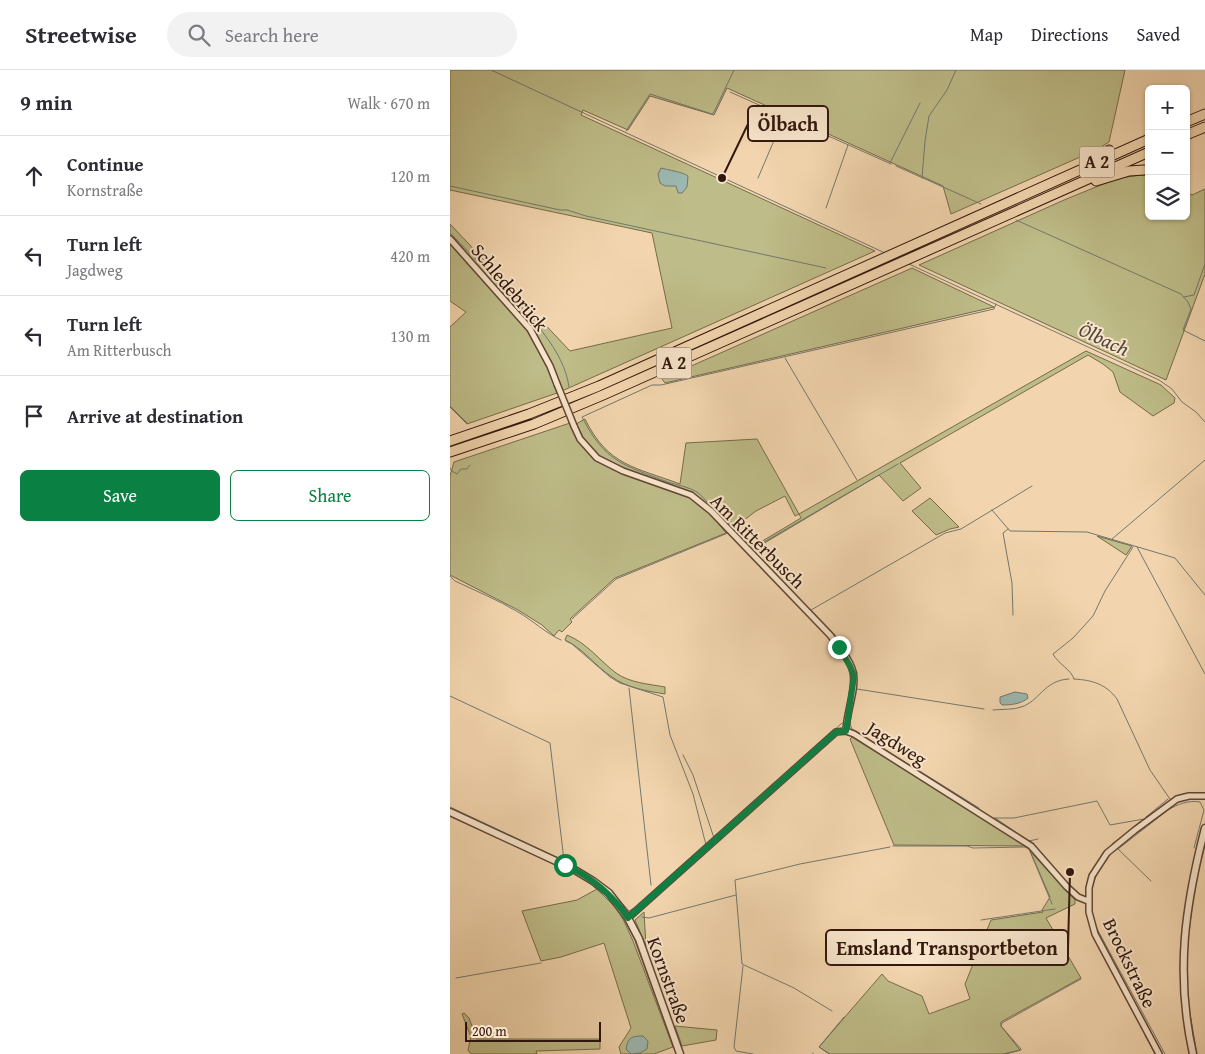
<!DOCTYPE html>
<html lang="en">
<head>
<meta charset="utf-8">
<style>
	body { margin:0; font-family:"Gentium Book Plus",serif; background:#f2f2f3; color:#2b2b33 }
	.controls { position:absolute; right:15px; top:15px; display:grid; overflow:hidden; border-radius:8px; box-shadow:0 1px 4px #0004 }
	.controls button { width:45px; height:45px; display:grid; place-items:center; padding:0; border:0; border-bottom:1px solid #e1e1e2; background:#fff; color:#2b2b33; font:25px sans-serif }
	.scale { position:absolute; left:15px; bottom:12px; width:136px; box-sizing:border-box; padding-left:5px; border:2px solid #32170d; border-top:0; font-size:14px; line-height:18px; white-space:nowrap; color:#32170d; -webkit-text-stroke:4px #f7e4ca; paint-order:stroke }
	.stop { position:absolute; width:15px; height:15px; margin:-11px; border:4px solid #0b8043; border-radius:50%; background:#fff }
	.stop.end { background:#0b8043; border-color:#fff; box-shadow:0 1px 5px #0008 }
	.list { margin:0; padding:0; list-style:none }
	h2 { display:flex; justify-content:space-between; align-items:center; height:65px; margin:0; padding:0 20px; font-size:21px }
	h2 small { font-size:16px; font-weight:400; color:#7c7c81 }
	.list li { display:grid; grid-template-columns:32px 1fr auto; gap:15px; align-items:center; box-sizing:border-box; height:80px; padding:0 20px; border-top:1px solid #e1e1e2 }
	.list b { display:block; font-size:19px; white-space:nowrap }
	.list p { margin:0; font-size:16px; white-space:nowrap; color:#7c7c81 }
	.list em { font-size:16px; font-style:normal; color:#7c7c81 }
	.actions { display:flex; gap:10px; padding:15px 20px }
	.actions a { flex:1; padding:11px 0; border:1px solid #0b8043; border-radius:8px; text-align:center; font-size:18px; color:#0b8043 }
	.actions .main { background:#0b8043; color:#fff }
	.icon { flex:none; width:28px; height:28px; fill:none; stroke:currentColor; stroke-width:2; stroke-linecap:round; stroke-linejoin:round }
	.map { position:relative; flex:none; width:755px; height:984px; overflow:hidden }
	header { display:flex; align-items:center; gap:30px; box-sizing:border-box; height:70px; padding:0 25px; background:#fff; border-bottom:1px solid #e1e1e2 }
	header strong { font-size:24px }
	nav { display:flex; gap:28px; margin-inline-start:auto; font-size:18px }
	.search { width:350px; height:45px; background:#f2f2f3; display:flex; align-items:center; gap:12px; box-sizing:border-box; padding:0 18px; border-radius:28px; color:#7c7c81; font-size:19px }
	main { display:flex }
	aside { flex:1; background:#fff }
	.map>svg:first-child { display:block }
</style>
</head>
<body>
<header>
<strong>Streetwise</strong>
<div class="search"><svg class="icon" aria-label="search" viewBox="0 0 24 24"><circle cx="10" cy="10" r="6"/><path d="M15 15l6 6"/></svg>Search here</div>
<nav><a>Map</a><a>Directions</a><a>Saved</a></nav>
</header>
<main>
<aside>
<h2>9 min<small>Walk · 670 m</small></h2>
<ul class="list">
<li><svg class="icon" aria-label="ahead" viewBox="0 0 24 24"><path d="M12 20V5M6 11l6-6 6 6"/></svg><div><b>Continue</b><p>Kornstraße</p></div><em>120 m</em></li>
<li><svg class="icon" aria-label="left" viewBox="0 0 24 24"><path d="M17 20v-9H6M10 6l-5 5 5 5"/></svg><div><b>Turn left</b><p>Jagdweg</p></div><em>420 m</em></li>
<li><svg class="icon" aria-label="left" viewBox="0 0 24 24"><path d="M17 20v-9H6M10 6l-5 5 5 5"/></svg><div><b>Turn left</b><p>Am Ritterbusch</p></div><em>130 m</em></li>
<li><svg class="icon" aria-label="arrive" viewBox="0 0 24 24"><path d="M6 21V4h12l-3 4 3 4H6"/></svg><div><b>Arrive at destination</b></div></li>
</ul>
<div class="actions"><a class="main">Save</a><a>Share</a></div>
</aside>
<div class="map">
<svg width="755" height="984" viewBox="0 0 755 984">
	<rect width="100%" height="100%" fill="#f2d5ae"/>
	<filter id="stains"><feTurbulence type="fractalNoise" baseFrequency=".004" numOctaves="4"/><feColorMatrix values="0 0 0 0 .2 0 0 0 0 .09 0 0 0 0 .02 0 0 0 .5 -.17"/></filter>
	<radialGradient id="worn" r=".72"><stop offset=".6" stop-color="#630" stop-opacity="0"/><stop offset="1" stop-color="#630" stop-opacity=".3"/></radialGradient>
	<!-- green -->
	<path fill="#bebc88" stroke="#786a4a" d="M0 0H675L659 72 646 80 501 144 493 116 277 18 264 45 200 26 178 60 133 40 131 45 425 181 112 321 109 314 104 316 107 323 17 354 0 337V257L16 242 0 231V154L120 281 222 258 202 163 0 120Z
		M692 105 699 106V146H736V122L742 125 755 119V204L716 310 469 195 614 130 668 108Z
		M462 198 544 237 215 313 212 309Z
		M636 281 711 315 725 328 724 333 703 346 670 322 663 302 653 294 638 285 450 393 471 418 453 431 429 405 306 478 304 476 351 448 349 444 345 446 335 426 306 441 281 460 263 440 244 424 174 399 149 386 133 368 126 354 135 349C158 396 185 397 230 414L236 373 307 369 349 444Z
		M120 353 128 370 146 391 173 404 239 427 260 443 276 463 165 508 120 549 122 552 112 562 109 560 104 566 92 555 68 540 0 505V406L4 392Z
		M480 428 509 457 500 459 486 465 462 441Z
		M647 466 682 476 676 485Z
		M117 565C137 573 149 590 166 603 180 613 199 614 215 617V624C197 621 177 618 162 607 145 596 134 579 115 570Z
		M403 666 576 776 444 775 400 669Z
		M580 781 625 830V834L596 848 631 908 551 952V956L570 980 553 984H380L369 977 432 904 438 911 472 926 479 944 520 929 515 914 541 850 593 842 592 840 600 827Z
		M147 819 167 839 174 851 183 871 223 977 204 984H171L169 977 181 958 154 873 111 887 91 891 72 841 127 830Z
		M194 842 196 876 185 850Z
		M14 943 19 948 27 969H150V979L86 981 87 984H21L18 980 21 967 12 944Z
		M225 956 267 960 266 970 232 976Z"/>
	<!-- water -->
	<path fill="#9cb8b0" stroke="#72786f" d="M211 98C218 100 233 102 238 106L237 117 232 123H228L226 116H215L210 113 208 104Z
		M565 622 577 624 578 628C571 634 561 635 552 635L550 633V627Z
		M193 966 198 971 197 979 190 983 181 984 176 979C178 967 182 966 193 966Z"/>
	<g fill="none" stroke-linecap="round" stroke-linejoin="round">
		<!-- stream -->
		<path stroke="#72786f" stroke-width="1" d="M41 0 435 183
			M280 22 441 94
			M176 61 200 24 262 44 264 42 284 0
			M440 93 470 33
			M446 96 531 134
			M308 108 334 47
			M472 108 475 71 479 46 497 20 506 0
			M0 116 110 140H117L136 146 376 198
			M376 138 398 75
			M566 150 731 224 738 232 741 239 733 260 755 271
			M0 163C18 181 36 200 54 219 79 246 114 279 119 317
			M459 194 709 310 722 319 732 332 746 342 755 352
			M734 227 744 225 755 194
			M335 288 407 410
			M0 336 17 353
			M0 398 2 401 7 404 11 399H17L20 395
			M263 439C258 434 253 426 247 422 239 417 227 415 218 412 173 395 155 392 132 347L202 315H211L544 239 546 234
			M542 440 560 461 637 462 725 488 755 525
			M271 448 288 465
			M558 459 553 463 562 513 563 545
			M662 469 755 390
			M687 477 755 604
			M301 479 388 568 405 597
			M302 479 448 394
			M0 506 5 511C26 521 48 530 68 542 82 550 97 564 111 570
			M361 540 495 463 511 459 582 416
			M122 549 166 509 278 463
			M116 571 122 574 160 607 170 613 213 627 220 665 243 724 256 775
			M407 602 400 654 402 659 529 738
			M624 609C621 599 608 594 603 584L623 568 643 546 655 521 683 477
			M624 609C642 610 656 614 667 629L700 700 720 729
			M179 618 201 815
			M407 619 534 639
			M0 626 100 673 114 790
			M543 640C552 639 563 640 571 637 589 632 594 610 619 609
			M372 671 392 653
			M233 685 243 705 264 768
			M0 737 113 790
			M696 747 718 729
			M544 748H564L647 731 660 755 694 749
			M545 748 579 771 588 769
			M28 758 122 803 141 814 163 834
			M273 759 363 679
			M662 774 691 751
			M443 776H517L523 778 575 777 579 779 602 834
			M751 791 755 775
			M119 793C146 807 159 817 179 841L186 837
			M701 811 668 779 718 740C728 734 739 730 750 732L754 740 744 778
			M641 821 647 803
			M743 831 749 798
			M642 842 644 851
			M172 845 185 871 205 926
			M192 847 199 848 286 825
			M531 850 605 839
			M646 857 715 984
			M739 861 742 838
			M293 896 284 977 286 981 303 984
			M737 901 738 865
			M6 908 91 893
			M737 910 738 934
			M739 938 747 984
			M382 941 344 918 292 894 285 810 350 794 440 777
			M695 965 705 984
			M363 983V984
			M379 984 369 977 394 947
			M556 984 571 980V979L551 956 552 953 631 909"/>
		<!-- minor casing -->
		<g stroke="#624635" stroke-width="8">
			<path id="minor" d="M0 169 80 259 100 296 107 314
				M124 356 130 369 147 388 173 401 241 425 261 441 380 565C388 576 400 589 403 602 407 618 396 643 396 661
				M178 848 386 662 396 661 404 664 581 776 617 817 628 827 638 831
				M709 984 645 864 639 842V818L642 806 657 783 685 760 727 729 739 726H755"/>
		</g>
		<!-- tertiary casing -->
		<g stroke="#624635" stroke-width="9">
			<path id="tertiary" d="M0 742 125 800 143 811 159 823 178 848 189 869 230 984
				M743 984C725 903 735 836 755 758"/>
		</g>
		<!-- motorway casing -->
		<g stroke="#32170d" stroke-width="11">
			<path id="motorway" d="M736 52 755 44
				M736 65 755 57
				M646 87 659 80
				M646 111 679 101 694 100
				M0 371 79 344 149 316 699 69
				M0 382 84 354 153 325 699 82"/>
		</g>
		<!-- minor -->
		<use href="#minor" stroke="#f7e4ca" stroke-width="5"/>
		<!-- tertiary -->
		<use href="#tertiary" stroke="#f7e4ca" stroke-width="6"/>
		<!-- motorway -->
		<use href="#motorway" stroke="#f2d5ae" stroke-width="9"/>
		<!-- minor-bridge casing -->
		<g stroke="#624635" stroke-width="8" stroke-linecap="butt">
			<path id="minor-bridge" d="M107 314 124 356"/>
		</g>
		<!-- minor-bridge -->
		<use href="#minor-bridge" stroke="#f7e4ca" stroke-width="5"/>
	</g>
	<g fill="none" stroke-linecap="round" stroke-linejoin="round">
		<!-- route -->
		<path stroke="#0b8043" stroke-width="6" d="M115 795C141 807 162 824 178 848L386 662 396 661 404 606 400 596 389 577"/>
	</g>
	<g text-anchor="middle" stroke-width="4" stroke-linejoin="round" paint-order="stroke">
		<!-- shield labels -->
		<g fill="#f7e4ca" stroke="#6d5446" stroke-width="1">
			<rect x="629.5" y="76.5" width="35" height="31" rx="4"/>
			<rect x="206.5" y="277.5" width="35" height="31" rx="4"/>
		</g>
		<g font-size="18" font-weight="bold" fill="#32170d">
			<text x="647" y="98">A 2</text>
			<text x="224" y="299">A 2</text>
		</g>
		<!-- street labels -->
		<g font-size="19" fill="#32170d" stroke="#f7e4ca">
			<text transform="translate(60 217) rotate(50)" y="7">Schledebrück</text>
			<text transform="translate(308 471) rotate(45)" y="7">Am Ritterbusch</text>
			<text transform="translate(447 673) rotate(32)" y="7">Jagdweg</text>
			<text transform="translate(680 893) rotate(64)" y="7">Brockstraße</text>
			<text transform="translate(219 910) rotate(70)" y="7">Kornstraße</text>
		</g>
		<!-- water labels -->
		<g font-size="20" font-style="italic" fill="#52473e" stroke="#f7e4ca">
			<text transform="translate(654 269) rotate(25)" y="7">Ölbach</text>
		</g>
	</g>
	<!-- callouts -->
	<path fill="none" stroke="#32170d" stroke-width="2" d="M272 108L298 54M620 802L618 878"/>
	<g fill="#32170d" stroke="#f7e4ca" stroke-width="2">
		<circle cx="272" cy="108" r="5"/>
		<circle cx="620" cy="802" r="5"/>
	</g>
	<g fill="#f7e4ca" stroke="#32170d" stroke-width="2">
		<rect x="298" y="36" width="80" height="35" rx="5"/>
		<rect x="376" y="860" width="242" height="35" rx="5"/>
	</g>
	<g font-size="20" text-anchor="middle" font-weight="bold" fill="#32170d">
		<text x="338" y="61">Ölbach</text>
		<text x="497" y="885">Emsland Transportbeton</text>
	</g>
	<rect width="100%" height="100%" filter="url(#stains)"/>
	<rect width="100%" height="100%" fill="url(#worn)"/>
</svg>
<div class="controls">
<button>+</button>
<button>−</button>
<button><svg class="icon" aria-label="layers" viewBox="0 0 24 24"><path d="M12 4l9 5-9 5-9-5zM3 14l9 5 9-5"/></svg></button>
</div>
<div class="scale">200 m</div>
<div class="stop" style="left:115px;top:795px"></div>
<div class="stop end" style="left:389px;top:577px"></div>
</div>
</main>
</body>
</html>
